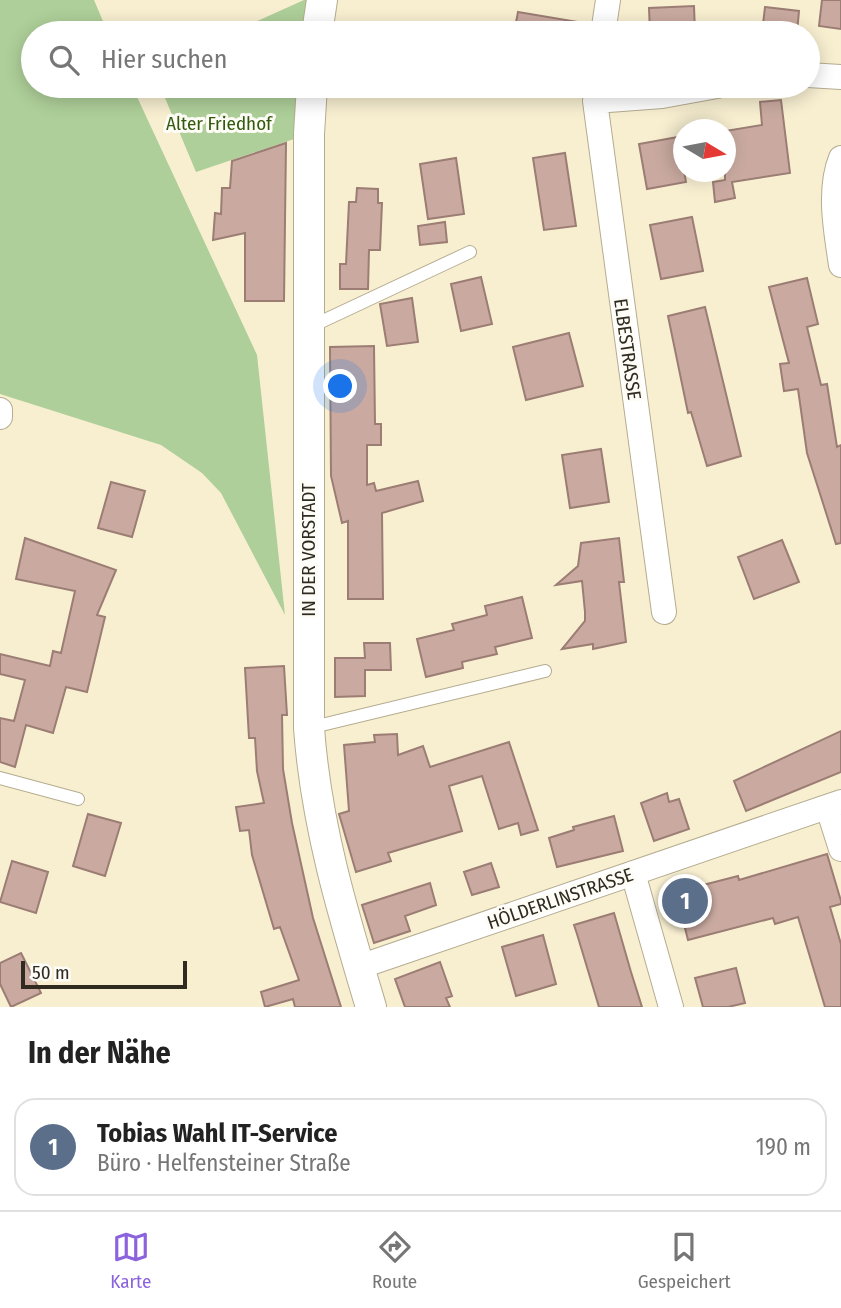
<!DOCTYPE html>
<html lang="de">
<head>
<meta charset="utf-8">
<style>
	body { margin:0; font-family:"Fira Sans Condensed",sans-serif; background:#f2f2f2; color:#222 }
	.compass { position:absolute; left:673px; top:119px; width:63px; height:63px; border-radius:50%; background:#fff; box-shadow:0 4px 18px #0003; rotate:100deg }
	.scale { position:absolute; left:21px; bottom:18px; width:166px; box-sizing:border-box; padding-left:7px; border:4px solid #2f2b20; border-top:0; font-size:19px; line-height:24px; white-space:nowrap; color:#2f2b20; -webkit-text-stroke:5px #fefcf6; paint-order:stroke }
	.you { position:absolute; left:341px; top:387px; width:24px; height:24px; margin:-18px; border:5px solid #fff; border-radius:50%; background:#1a73e8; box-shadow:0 0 0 10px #1a73e833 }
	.badge { display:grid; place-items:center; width:46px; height:46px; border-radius:50%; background:#8b63dd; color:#fff; font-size:23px; font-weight:700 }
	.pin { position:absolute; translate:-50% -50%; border:4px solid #fff; box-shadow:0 2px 7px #0006 }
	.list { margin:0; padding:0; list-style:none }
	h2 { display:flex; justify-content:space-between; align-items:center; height:91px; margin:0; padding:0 28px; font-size:30px }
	h2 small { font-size:23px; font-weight:400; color:#767676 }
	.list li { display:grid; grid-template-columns:46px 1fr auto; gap:21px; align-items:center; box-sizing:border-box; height:98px; margin:0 14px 14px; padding:0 14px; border:2px solid #e0e0e0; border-radius:21px }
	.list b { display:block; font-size:26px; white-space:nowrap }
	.list p { margin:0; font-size:23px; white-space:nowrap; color:#767676 }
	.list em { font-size:23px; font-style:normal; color:#767676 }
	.icon { flex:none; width:38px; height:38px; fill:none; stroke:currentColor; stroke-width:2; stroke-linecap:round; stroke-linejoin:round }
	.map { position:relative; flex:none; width:841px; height:1007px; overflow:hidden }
	.search { position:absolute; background:#fff; box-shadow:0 4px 18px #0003; left:21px; right:21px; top:21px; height:77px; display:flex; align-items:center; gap:18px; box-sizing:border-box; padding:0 24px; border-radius:38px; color:#767676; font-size:26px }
	.sheet { height:203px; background:#fff }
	nav { display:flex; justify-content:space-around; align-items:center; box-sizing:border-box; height:98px; border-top:2px solid #e0e0e0; background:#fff; font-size:19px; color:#767676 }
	nav a { display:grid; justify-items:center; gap:4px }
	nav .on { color:#8b63dd }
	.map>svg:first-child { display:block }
</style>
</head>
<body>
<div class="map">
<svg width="841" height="1007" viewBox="0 0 841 1007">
	<rect width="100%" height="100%" fill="#f8efd1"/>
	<!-- green -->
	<path fill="#aecf99" d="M0 0H94L108 33H33V86H132L257 355 285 615 221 493 202 473 161 445 0 394Z
		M304 0H322L319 33H231Z
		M160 86H314L309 134 196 172Z"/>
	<!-- building -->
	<path fill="#caaaa0" stroke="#9b7d74" stroke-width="2" d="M822 0H841V29L819 26Z
		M694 6 695 33H650L649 8Z
		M765 7 799 11 797 33H762Z
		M518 12 584 23 583 33H514Z
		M781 100 790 173 732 182 735 198 715 202 713 182 725 180V131L762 125 760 102Z
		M678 137 686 182 647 189 639 144Z
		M286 143 284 301H245V233L213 240 215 213 221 214 222 188H230L232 161Z
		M565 153 576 226 544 230 533 158Z
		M456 158 464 214 428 219 420 164Z
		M357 188 378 189V203H382L380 250H369L368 289H340V264H346L349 202H356Z
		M692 217 703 271 661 279 650 225Z
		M445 222 447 242 420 245 418 226Z
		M481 277 492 324 461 331 451 284Z
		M807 278 818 324 807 327 821 385 827 384 837 447 841 445V543L836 544 807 453 798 389 784 391 780 364 789 363 769 287Z
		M412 298 418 342 387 346 380 304Z
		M705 307 741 456 707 466 691 412 688 413 668 316Z
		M569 333 583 386 526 400 513 347Z
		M374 346 375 424H381V445H367V485L374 483 376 491 418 481 423 501 382 513 383 599H348V521L342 523 331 476 330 347Z
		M601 449 609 502 570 508 562 455Z
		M111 482 145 491 132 537 98 528Z
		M25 538 116 570 97 615 105 617 87 692 66 687 53 733 26 725 15 767 0 762V718L14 721 25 680 0 674V654L50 666 53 651 61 653 75 591 16 579Z
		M619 538 624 582H619L626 642 593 649V644L562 649 585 621V612L582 581 556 585 578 566 581 543Z
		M782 540 799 582 754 599 738 557Z
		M522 597 532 638 495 647 497 654 462 662 463 668 426 677 417 639 454 630 452 624 487 615 485 606Z
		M364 643H390L391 670H365V696L335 697V658H365Z
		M284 666 287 715H282L283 769 292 823 313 918 341 1007H295L293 999 265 1007 261 992 299 980 280 927 274 929 252 855 249 830 240 831 236 807 264 803 257 771 255 738H249L245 668Z
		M841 731V772L746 811 734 781Z
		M397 734 398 755 423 746 430 767 509 742 538 830 521 835 518 823 499 829 482 776 449 786 462 831 388 853 391 861 356 872 339 814 349 811 344 745 375 742 374 735Z
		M667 793 669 802 679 799 689 829 654 841 641 803Z
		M88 814 121 823 105 876 73 866Z
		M614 816 623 851 557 867 549 838 574 830 573 827Z
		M827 854 841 901V904L830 907 841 944V1007H825L798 917 775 924 773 918 688 940 676 892 738 876 739 880Z
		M12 861 48 872 36 913 0 902Z
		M491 863 499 887 472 895 464 872Z
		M430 883 436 905 405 916 410 931 374 943 362 905Z
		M614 913 631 972 642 1007H599L577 934 574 925Z
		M543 935 556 984 516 996 502 947Z
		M21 953 41 993 11 1007 0 984V963Z
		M440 962 452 996 446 998 450 1007H405L395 979Z
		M736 968 745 1003 728 1007H703L695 978Z"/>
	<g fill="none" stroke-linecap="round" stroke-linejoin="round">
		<!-- service casing -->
		<g stroke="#b5ac90" stroke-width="14">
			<path id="service" d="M310 327 470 252
				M309 728 545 671
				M0 778 78 799"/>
		</g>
		<!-- minor casing -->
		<g stroke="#b5ac90" stroke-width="26">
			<path id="minor" d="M603 33 608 0
				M808 75 841 77
				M597 86 595 101 664 612
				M595 101 662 96 717 86
				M841 158C828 190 836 231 841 265
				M0 417V410
				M828 808 841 849
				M633 873 671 1007
				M359 967 841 802"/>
		</g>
		<!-- tertiary casing -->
		<g stroke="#b5ac90" stroke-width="32">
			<path id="tertiary" d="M317 33 322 0
				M312 86 309 134V728C316 825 343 914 371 1007"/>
		</g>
		<!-- service -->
		<use href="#service" stroke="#fff" stroke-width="12"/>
		<!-- minor -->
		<use href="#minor" stroke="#fff" stroke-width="24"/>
		<!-- tertiary -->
		<use href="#tertiary" stroke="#fff" stroke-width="30"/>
	</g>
	<g text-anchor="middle" stroke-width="6" stroke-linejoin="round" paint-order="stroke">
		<!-- park labels -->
		<g font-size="19" fill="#325a0d" stroke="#fefcf6">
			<text x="219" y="130">Alter Friedhof</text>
		</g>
		<!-- street labels -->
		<g font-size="19" fill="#2f2b20" stroke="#fefcf6">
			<text transform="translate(628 349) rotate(82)" y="7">ELBESTRASSE</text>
			<text transform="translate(308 550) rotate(-90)" y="7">IN DER VORSTADT</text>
			<text transform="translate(560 898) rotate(-19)" y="7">HÖLDERLINSTRASSE</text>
		</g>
	</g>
</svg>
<svg class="compass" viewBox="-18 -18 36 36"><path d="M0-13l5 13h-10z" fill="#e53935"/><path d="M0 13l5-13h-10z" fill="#767676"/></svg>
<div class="scale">50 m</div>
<div class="you"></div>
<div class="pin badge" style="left:685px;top:901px;background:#5c6f8a">1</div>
<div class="search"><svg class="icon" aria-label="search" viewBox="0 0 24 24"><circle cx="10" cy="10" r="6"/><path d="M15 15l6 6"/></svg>Hier suchen</div>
</div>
<section class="sheet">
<h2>In der Nähe<small></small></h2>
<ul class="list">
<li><span class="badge" style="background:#5c6f8a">1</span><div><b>Tobias Wahl IT-Service</b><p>Büro · Helfensteiner Straße</p></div><em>190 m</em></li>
</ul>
</section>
<nav>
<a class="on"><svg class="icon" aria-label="map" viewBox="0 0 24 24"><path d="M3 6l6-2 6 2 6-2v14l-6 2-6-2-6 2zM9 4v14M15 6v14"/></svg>Karte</a>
<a><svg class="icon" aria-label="directions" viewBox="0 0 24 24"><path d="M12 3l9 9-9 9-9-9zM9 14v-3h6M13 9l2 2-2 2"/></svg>Route</a>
<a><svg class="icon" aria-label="saved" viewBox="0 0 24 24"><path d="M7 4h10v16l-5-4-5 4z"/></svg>Gespeichert</a>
</nav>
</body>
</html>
